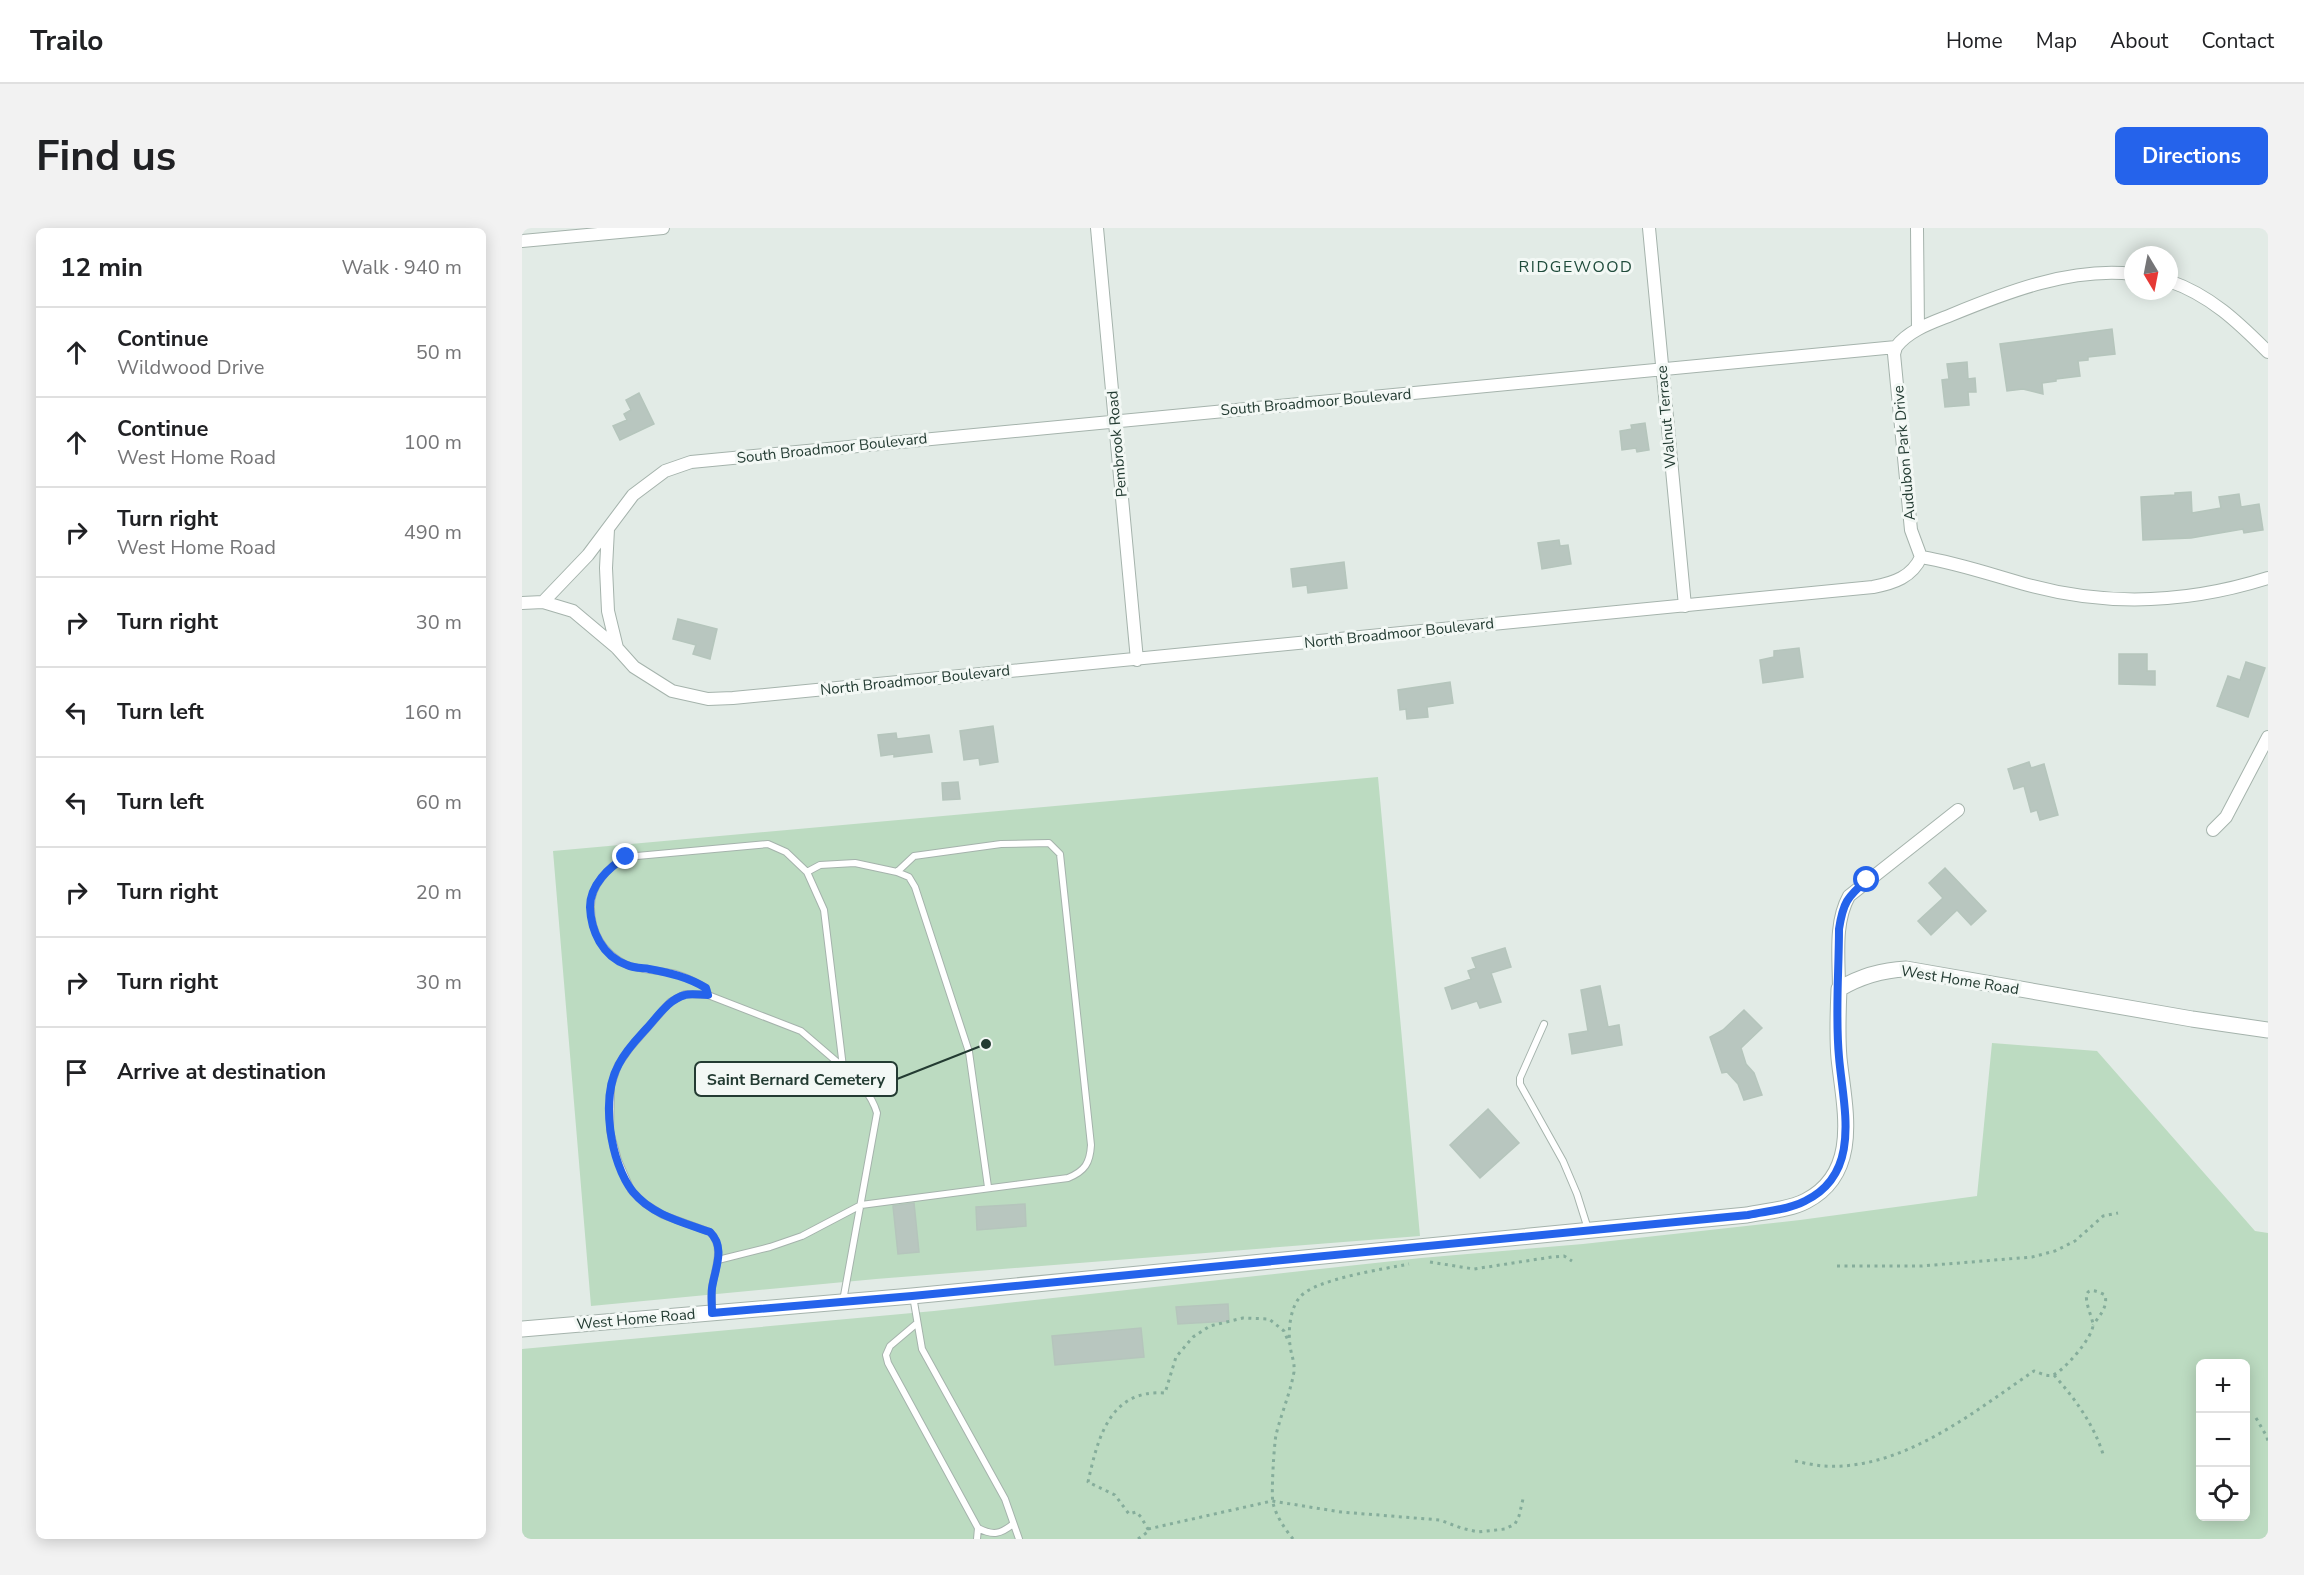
<!DOCTYPE html>
<html lang="en">
<head>
<meta charset="utf-8">
<style>
	body { margin:0; font-family:"Nunito Sans",sans-serif; background:#f2f2f2; color:#202124 }
	.controls { position:absolute; right:18px; bottom:18px; display:grid; overflow:hidden; border-radius:9px; box-shadow:0 3px 15px #0003 }
	.controls button { width:54px; height:54px; display:grid; place-items:center; padding:0; border:0; border-bottom:2px solid #e0e0e0; background:#fff; color:#202124; font:30px sans-serif }
	.compass { position:absolute; left:1602px; top:18px; width:54px; height:54px; border-radius:50%; background:#fff; box-shadow:0 3px 15px #0003; rotate:170deg }
	.stop { position:absolute; width:18px; height:18px; margin:-14px; border:4px solid #2563eb; border-radius:50%; background:#fff }
	.stop.end { background:#2563eb; border-color:#fff; box-shadow:0 2px 6px #0008 }
	.list { margin:0; padding:0; list-style:none }
	h2 { display:flex; justify-content:space-between; align-items:center; height:78px; margin:0; padding:0 24px; font-size:26px }
	h2 small { font-size:20px; font-weight:400; color:#757577 }
	.list li { display:grid; grid-template-columns:39px 1fr auto; gap:18px; align-items:center; box-sizing:border-box; height:90px; padding:0 24px; border-top:2px solid #e0e0e0 }
	.list b { display:block; font-size:22px; white-space:nowrap }
	.list p { margin:0; font-size:20px; white-space:nowrap; color:#757577 }
	.list em { font-size:20px; font-style:normal; color:#757577 }
	.icon { flex:none; width:33px; height:33px; fill:none; stroke:currentColor; stroke-width:2; stroke-linecap:round; stroke-linejoin:round }
	.map { position:relative; flex:none; width:1746px; height:1311px; overflow:hidden; border-radius:9px }
	header { display:flex; align-items:center; gap:36px; box-sizing:border-box; height:84px; padding:0 30px; background:#fff; border-bottom:2px solid #e0e0e0 }
	header strong { font-size:28px }
	nav { display:flex; gap:33px; margin-inline-start:auto; font-size:21px }
	.intro { display:flex; align-items:center; justify-content:space-between; box-sizing:border-box; height:144px; padding:0 36px }
	h1 { margin:0; font-size:42px }
	.button { padding:15px 27px; border-radius:9px; background:#2563eb; color:#fff; font-size:21px; font-weight:700 }
	main { display:flex; gap:36px; padding:0 36px }
	aside { flex:1; background:#fff; border-radius:9px; box-shadow:0 3px 15px #0003 }
	.map>svg:first-child { display:block }
</style>
</head>
<body>
<header>
<strong>Trailo</strong>
<nav><a>Home</a><a>Map</a><a>About</a><a>Contact</a></nav>
</header>
<div class="intro"><h1>Find us</h1><a class="button">Directions</a></div>
<main>
<aside>
<h2>12 min<small>Walk · 940 m</small></h2>
<ul class="list">
<li><svg class="icon" aria-label="ahead" viewBox="0 0 24 24"><path d="M12 20V5M6 11l6-6 6 6"/></svg><div><b>Continue</b><p>Wildwood Drive</p></div><em>50 m</em></li>
<li><svg class="icon" aria-label="ahead" viewBox="0 0 24 24"><path d="M12 20V5M6 11l6-6 6 6"/></svg><div><b>Continue</b><p>West Home Road</p></div><em>100 m</em></li>
<li><svg class="icon" aria-label="right" viewBox="0 0 24 24"><path d="M7 20v-9h11M14 6l5 5-5 5"/></svg><div><b>Turn right</b><p>West Home Road</p></div><em>490 m</em></li>
<li><svg class="icon" aria-label="right" viewBox="0 0 24 24"><path d="M7 20v-9h11M14 6l5 5-5 5"/></svg><div><b>Turn right</b></div><em>30 m</em></li>
<li><svg class="icon" aria-label="left" viewBox="0 0 24 24"><path d="M17 20v-9H6M10 6l-5 5 5 5"/></svg><div><b>Turn left</b></div><em>160 m</em></li>
<li><svg class="icon" aria-label="left" viewBox="0 0 24 24"><path d="M17 20v-9H6M10 6l-5 5 5 5"/></svg><div><b>Turn left</b></div><em>60 m</em></li>
<li><svg class="icon" aria-label="right" viewBox="0 0 24 24"><path d="M7 20v-9h11M14 6l5 5-5 5"/></svg><div><b>Turn right</b></div><em>20 m</em></li>
<li><svg class="icon" aria-label="right" viewBox="0 0 24 24"><path d="M7 20v-9h11M14 6l5 5-5 5"/></svg><div><b>Turn right</b></div><em>30 m</em></li>
<li><svg class="icon" aria-label="arrive" viewBox="0 0 24 24"><path d="M6 21V4h12l-3 4 3 4H6"/></svg><div><b>Arrive at destination</b></div></li>
</ul>
</aside>
<div class="map">
<svg width="1746" height="1311" viewBox="0 0 1746 1311">
	<rect width="100%" height="100%" fill="#e2ebe6"/>
	<!-- green -->
	<path fill="#bcdbc1" fill-rule="evenodd" d="M856 549 898 1008 354 1051 69 1078 31 623Z
		M1470 815 1575 823 1733 1003 1746 1005V1311H0V1121L412 1083 899 1030 1061 1016 1278 992 1455 968ZM1678 1136H1724V1288H1678Z"/>
	<!-- building -->
	<path fill="#b8c6bf" stroke="#b5c5bc" stroke-width="1.5" d="M1590 101 1593 126 1566 129V132L1556 133 1558 148 1534 151V153L1520 155 1521 166 1501 161 1485 163 1478 116Z
		M1445 134 1446 151 1453 150 1454 164H1446L1447 177 1423 179 1420 152 1427 151 1425 136Z
		M117 165 132 196 98 212 91 198 105 192 102 186 109 182 104 172Z
		M1123 195 1127 222 1115 224 1114 220 1100 222 1098 203 1110 201 1109 197Z
		M1669 264 1670 285 1699 280 1697 269 1717 266 1719 279 1737 276 1741 302 1722 305 1721 301 1669 310 1621 312 1619 269 1653 267V265Z
		M1037 312 1038 318 1046 317 1049 336 1020 341 1016 315Z
		M822 334 825 360 786 365 785 357 771 359 769 341Z
		M156 391 195 401 188 431 171 426 174 417 151 411Z
		M1277 420 1281 449 1241 455 1238 432 1252 429V423Z
		M1597 426H1625V443H1633V457L1597 456Z
		M1724 434 1743 440 1726 489 1695 478 1706 448 1718 452Z
		M928 454 931 475 905 479 906 489 885 491 884 481 878 482 876 462Z
		M471 498 476 534 458 537 457 530 442 532 438 503Z
		M374 505 375 511 407 507 410 524 372 529V526L359 528 356 507Z
		M1507 534 1509 540 1522 536 1536 587 1518 592 1515 582 1509 584 1502 558 1492 561 1486 541Z
		M436 554 438 571 421 572 420 555Z
		M1423 640 1464 683 1449 697 1435 682 1409 707 1396 693 1421 670 1407 655Z
		M983 720 989 739 969 745 979 774 958 780 955 773 930 781 923 760 949 751 946 743 954 740 950 730Z
		M1078 758 1086 799 1097 797 1100 817 1050 826 1047 806 1066 803 1059 762Z
		M1222 782 1240 800 1219 820 1224 836 1232 845 1240 867 1222 872 1216 856 1205 844 1200 845 1188 809 1201 802Z
		M966 881 997 915 958 950 928 917Z
		M392 975 397 1024 376 1026 371 978Z
		M503 976 504 998 455 1002 454 979Z
		M706 1076 707 1093 656 1096 654 1079Z
		M619 1100 622 1129 533 1137 530 1108Z"/>
	<g fill="none" stroke-linecap="round" stroke-linejoin="round">
		<!-- service casing -->
		<g stroke="#a5b3ac" stroke-width="8">
			<path id="service" d="M285 644 298 637 333 635 375 644 387 649 393 659 447 824 466 959
				M186 767 184 760C174 754 164 749 154 746 138 742 118 743 103 736 81 725 69 704 69 680 68 658 86 639 104 629L246 616 264 624 285 644 302 682 321 839 279 803 186 767 163 766 148 774 108 820 96 837 89 858 88 903 96 932 109 962 122 975 141 987 188 1004C203 1019 193 1040 190 1059 189 1067 190 1075 190 1084
				M1022 796 998 850V856L1041 933 1055 966 1066 1001
				M196 1032 248 1019 280 1008 339 977 546 950C563 943 568 935 569 917L538 626 527 615 479 616 392 628 375 644
				M391 1068 400 1121 483 1271 497 1311
				M321 1073 355 885C349 865 336 853 321 839
				M394 1096 368 1118 364 1127 366 1135 456 1300C471 1308 479 1306 491 1296
				M455 1311 456 1300"/>
		</g>
		<!-- minor casing -->
		<g stroke="#a5b3ac" stroke-width="14">
			<path id="minor" d="M575 0 615 432
				M1127 0 1163 378
				M1395 0 1396 101
				M0 13 141 0
				M1647 53C1688 67 1716 94 1746 124
				M1374 119 1372 126 1389 302 1399 329
				M86 301 84 340 86 383 95 420
				M1399 329C1436 335 1470 347 1506 357 1586 379 1667 375 1746 350
				M21 374 66 327 111 267 143 243 169 234 1374 119C1387 102 1409 95 1429 87 1485 64 1549 39 1611 46
				M0 375 21 374 51 383 95 420 112 439 150 463 186 471 211 470 1351 359C1372 355 1390 349 1399 329
				M1691 602 1704 589 1746 509
				M1317 761C1317 730 1312 695 1327 668L1436 582"/>
		</g>
		<!-- tertiary casing -->
		<g stroke="#a5b3ac" stroke-width="17">
			<path id="tertiary" d="M0 1101 390 1068 1225 987C1244 983 1267 982 1284 973 1340 944 1322 879 1317 830 1315 807 1316 784 1317 761 1339 748 1359 742 1384 741L1670 791 1746 802"/>
		</g>
		<!-- path -->
		<path stroke="#85ad9b" stroke-width="3" stroke-dasharray="3 4.5" stroke-linecap="butt" d="M908 1034 952 1041 1030 1029 1042 1028 1050 1033
			M1315 1038H1400L1510 1029 1533 1023 1553 1013 1581 988 1596 985
			M1532 1147C1553 1171 1571 1195 1581 1226
			M1734 1190 1745 1209 1746 1215
			M1273 1233C1282 1235 1292 1237 1301 1238 1380 1243 1450 1185 1512 1143 1518 1145 1525 1149 1531 1147 1542 1143 1571 1109 1571 1097 1571 1088 1550 1050 1583 1067 1586 1079 1578 1087 1571 1097
			M626 1301 750 1273 819 1284 918 1292 939 1300 956 1304 983 1301 993 1296 997 1288 1001 1271
			M616 1311 627 1303 619 1289 614 1284 607 1286 593 1267 566 1254C576 1209 588 1161 643 1165L654 1129 671 1109 688 1098 721 1090 747 1091 762 1103 767 1115
			M771 1311C763 1301 754 1288 751 1275 749 1267 752 1217 754 1207 759 1186 768 1166 772 1144 773 1134 769 1127 768 1117 766 1103 768 1080 778 1069 793 1051 862 1041 887 1036"/>
		<!-- service -->
		<use href="#service" stroke="#fff" stroke-width="6"/>
		<!-- minor -->
		<use href="#minor" stroke="#fff" stroke-width="12"/>
		<!-- tertiary -->
		<use href="#tertiary" stroke="#fff" stroke-width="15"/>
	</g>
	<g fill="none" stroke-linecap="round" stroke-linejoin="round">
		<!-- route -->
		<path stroke="#2563eb" stroke-width="8" d="M104 629C87 639 68 657 68 679 69 703 80 728 105 737 112 740 120 740 127 741 148 745 166 749 184 760L186 767C179 767 169 765 163 767 147 771 136 788 125 800 115 811 104 822 97 836 78 869 88 935 111 964 130 987 160 994 188 1004 204 1020 193 1040 190 1060 189 1068 190 1076 190 1085L390 1068 1226 987C1244 983 1266 982 1283 973 1341 945 1321 878 1317 829 1313 786 1317 743 1317 701 1321 675 1325 669 1345 652"/>
	</g>
	<g text-anchor="middle" stroke-width="6" stroke-linejoin="round" paint-order="stroke">
		<!-- street labels -->
		<g font-size="15" fill="#233b32" stroke="#f3f8f5">
			<text transform="translate(794 174) rotate(-5)" y="5">South Broadmoor Boulevard</text>
			<text transform="translate(1144 189) rotate(-95)" y="5">Walnut Terrace</text>
			<text transform="translate(595 216) rotate(-95)" y="5">Pembrook Road</text>
			<text transform="translate(310 220) rotate(-6)" y="5">South Broadmoor Boulevard</text>
			<text transform="translate(1382 225) rotate(-95)" y="5">Audubon Park Drive</text>
			<text transform="translate(877 405) rotate(-6)" y="5">North Broadmoor Boulevard</text>
			<text transform="translate(393 452) rotate(-6)" y="5">North Broadmoor Boulevard</text>
			<text transform="translate(1438 752) rotate(9)" y="5">West Home Road</text>
			<text transform="translate(114 1091) rotate(-5)" y="5">West Home Road</text>
		</g>
		<!-- neighbourhood labels -->
		<g font-size="16" letter-spacing="1.5" fill="#204c3c" stroke="#f3f8f5">
			<text x="1054" y="44">RIDGEWOOD</text>
		</g>
	</g>
	<!-- callouts -->
	<path fill="none" stroke="#233b32" stroke-width="2" d="M464 816L375 851"/>
	<circle fill="#233b32" stroke="#f3f8f5" stroke-width="2" cx="464" cy="816" r="6"/>
	<rect fill="#f3f8f5" stroke="#233b32" stroke-width="2" x="173" y="834" width="202" height="34" rx="6"/>
	<g font-size="16" text-anchor="middle" font-weight="bold" fill="#233b32">
		<text x="274" y="857">Saint Bernard Cemetery</text>
	</g>
</svg>
<div class="controls">
<button>+</button>
<button>−</button>
<button><svg class="icon" aria-label="locate" viewBox="0 0 24 24"><circle cx="12" cy="12" r="6"/><path d="M12 2v4M12 18v4M2 12h4M18 12h4"/></svg></button>
</div>
<svg class="compass" viewBox="-18 -18 36 36"><path d="M0-13l5 13h-10z" fill="#e53935"/><path d="M0 13l5-13h-10z" fill="#757577"/></svg>
<div class="stop" style="left:1345px;top:652px"></div>
<div class="stop end" style="left:104px;top:629px"></div>
</div>
</main>
</body>
</html>
